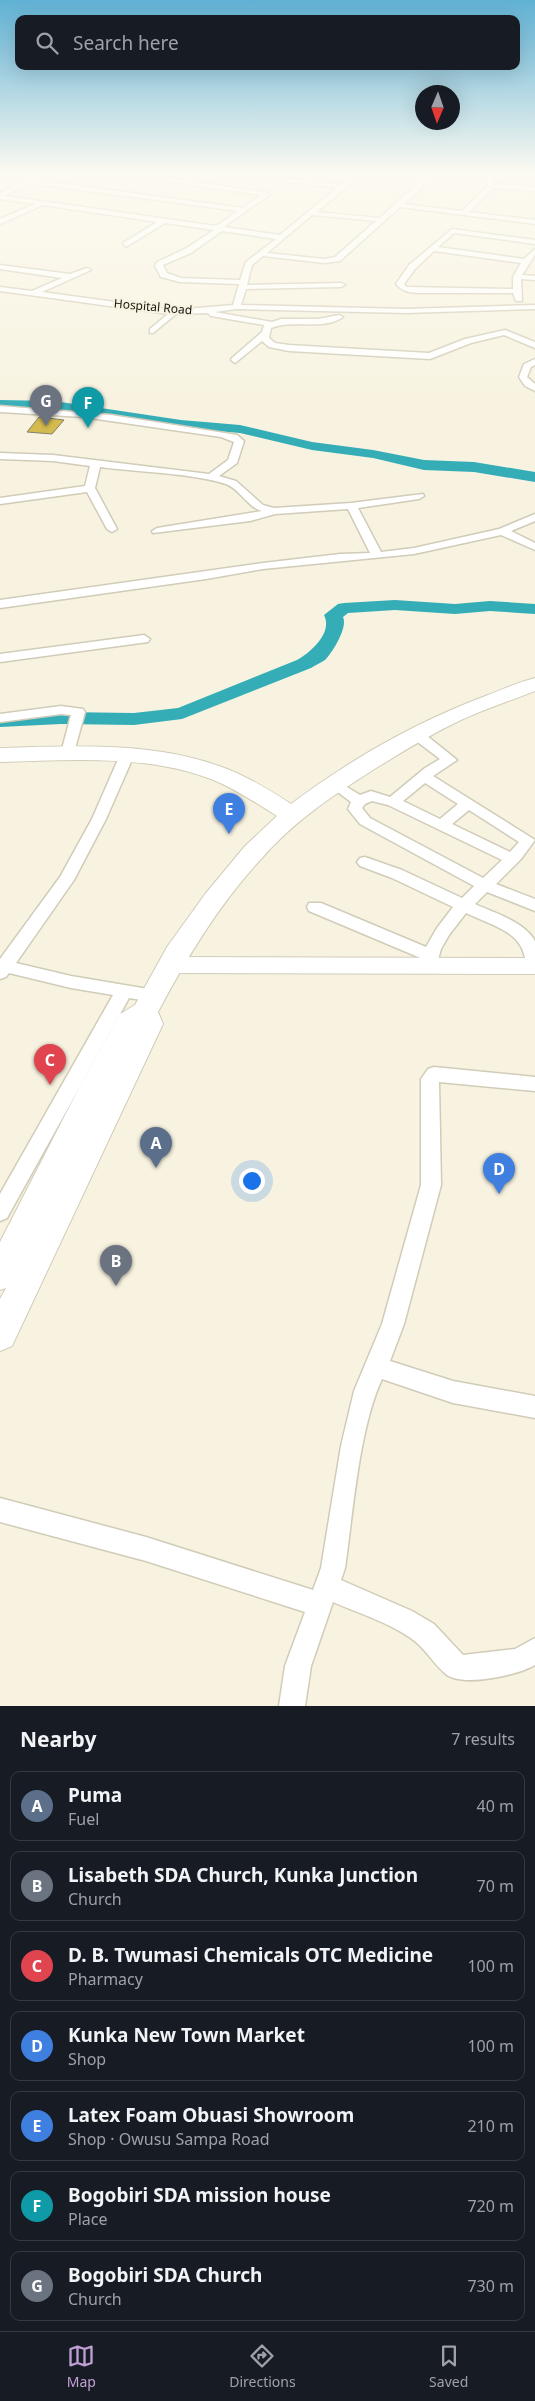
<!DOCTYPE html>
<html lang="en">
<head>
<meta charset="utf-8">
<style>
	body { margin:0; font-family:"Noto Sans",sans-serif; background:#20242c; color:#f1f3f6 }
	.compass { position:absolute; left:415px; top:85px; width:45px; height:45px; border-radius:50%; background:#171b24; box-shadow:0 5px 20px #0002; rotate:182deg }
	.you { position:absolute; left:251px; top:1180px; width:18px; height:18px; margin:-12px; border:4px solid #fff; border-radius:50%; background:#1a73e8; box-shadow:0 0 0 8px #1a73e833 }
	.badge { display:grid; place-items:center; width:32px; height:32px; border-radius:50%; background:#c1a0d5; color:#fff; font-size:16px; font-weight:700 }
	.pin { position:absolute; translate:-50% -41px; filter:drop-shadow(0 1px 2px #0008) }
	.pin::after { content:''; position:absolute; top:26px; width:18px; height:15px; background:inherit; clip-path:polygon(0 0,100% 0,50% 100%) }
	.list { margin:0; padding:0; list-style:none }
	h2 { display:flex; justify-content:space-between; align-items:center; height:65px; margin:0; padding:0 20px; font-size:21px }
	h2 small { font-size:16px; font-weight:400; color:#9ea1a6 }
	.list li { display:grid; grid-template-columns:32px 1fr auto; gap:15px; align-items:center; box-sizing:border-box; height:70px; margin:0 10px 10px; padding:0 10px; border:1px solid #363941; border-radius:10px }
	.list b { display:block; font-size:19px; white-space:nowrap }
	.list p { margin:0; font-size:16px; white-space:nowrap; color:#9ea1a6 }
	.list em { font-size:16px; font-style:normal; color:#9ea1a6 }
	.icon { flex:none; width:28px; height:28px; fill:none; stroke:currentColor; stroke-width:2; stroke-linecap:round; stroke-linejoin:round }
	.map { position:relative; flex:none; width:535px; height:1706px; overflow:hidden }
	.search { position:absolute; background:#171b24; box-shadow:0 5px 20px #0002; left:15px; right:15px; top:15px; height:55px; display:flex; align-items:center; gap:12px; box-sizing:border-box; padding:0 18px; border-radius:10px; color:#9ea1a6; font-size:19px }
	.sheet { height:625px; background:#171b24 }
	nav { display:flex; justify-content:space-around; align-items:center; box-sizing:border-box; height:70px; border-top:1px solid #363941; background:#171b24; font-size:14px; color:#9ea1a6 }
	nav a { display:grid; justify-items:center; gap:2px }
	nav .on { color:#c1a0d5 }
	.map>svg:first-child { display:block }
</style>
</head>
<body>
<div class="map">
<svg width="535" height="1706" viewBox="0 0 535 1706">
	<rect width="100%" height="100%" fill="#f8f3e0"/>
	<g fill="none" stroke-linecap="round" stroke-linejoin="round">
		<!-- river -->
		<path fill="#34adb7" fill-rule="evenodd" d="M0 400 54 401 181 420 240 425 312 442 373 450 424 460 474 462 535 472V482L474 472 424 470 373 458 312 450 240 433 181 428 54 409 0 408Z
			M395 600 455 604 490 601 535 604V614L490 611 455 614 395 610 348 613 343 617C348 627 333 652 325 660 321 663 315 665 311 668L182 719 134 725 61 724 0 727V715L61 712 134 713 178 708 297 660C311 652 333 633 324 615L338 604 344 603Z"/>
	</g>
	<!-- building -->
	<path fill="#d4bb4f" stroke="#84806e" d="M39 417 64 420 52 434 27 432Z"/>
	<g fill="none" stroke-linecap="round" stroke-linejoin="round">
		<!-- minor casing -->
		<g stroke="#d0ccb8" stroke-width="3">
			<path id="minor" d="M39 172H47L34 180 243 208 261 195 106 172H125L269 193V195L224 227 280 235 337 188 283 181 285 178 341 185 357 172H364L317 212 380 218 429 172H436L426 184 404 204 462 211 488 186 486 172H492L494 184 535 187V191L493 188 469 212 535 220V224L400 207 340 261 324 263 263 256 252 265 247 285 341 283 345 285 341 287 246 289 241 305 406 309 535 305V309L406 313 236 309 215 312 272 322 281 319H318L339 315 343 317C323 331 293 319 271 328L269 338 275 343 289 345 429 353 465 339 505 330 535 342V348L504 335 471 343 430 359 289 351 269 347 262 341 235 363 231 360 232 358 262 332 264 325 211 316 208 313 176 314 153 333H150V329L168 314 0 291V287L32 291 62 278 0 269V265L70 274 87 268 91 270 42 292 174 310 233 305 239 284 180 282 161 277 155 266 157 262 185 249 214 230 165 223 126 247 123 243 157 222 43 205 0 224V219L35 204 0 199V193ZM28 183 238 211 216 226 5 196ZM312 215 376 221 335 257 324 259 267 253ZM222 231 276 239 246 262 240 280 181 278 167 273 163 265 191 253Z
				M452 229 535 240V244L454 233 438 247 524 259 535 249V255L522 275 535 276V280L521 279 522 301H516L513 293H417C408 292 402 291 396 284L409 265ZM434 251 521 263 513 277V289L407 287 404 284 415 269Z
				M535 359V365L531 367 527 377 535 384V391L525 386 519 377 524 364Z
				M0 406 111 415 237 435 244 441 237 463 219 476 236 481 263 505 274 508 351 503 423 494 424 496 419 499 358 508 381 552 414 548 499 529 535 514V521L511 531 535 543V550L501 535 414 554 263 569 206 579 0 608V600L263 563 340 554 370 553 348 509 275 514 250 521 153 533 152 531 157 528 262 511C247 507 240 489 226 484 192 473 137 472 100 467L95 488 117 529 112 532 107 529 87 492 0 504V498L85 486 90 466 53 461 0 459V453L53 455 209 474 228 460 234 442 221 437 83 417 0 412Z
				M144 635 150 639 148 642 0 662V654Z
				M61 706 83 709 85 712 73 756 68 757 61 753 71 715 61 714 0 722V714Z
				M416 730 421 731 457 760 433 776 535 840 521 859 496 884 535 899V911L487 892 475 904C494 913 524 921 535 941V972L529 970C525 962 525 952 520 945 511 929 482 921 466 913L449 935 441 949 435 970 429 972 423 970 421 966 423 959 309 911 307 907 309 903H321L426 947 437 928 453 907 392 878 360 866 357 862 360 858 365 857 402 870 462 898 474 886 360 824 348 809 351 802 327 784 334 779 360 795 371 791 390 797 425 768 440 759 411 737 409 734ZM425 783 458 804 440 819 403 801ZM372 801 388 805 502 860 483 878 370 818 362 808 365 804ZM469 810 519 842 510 852 452 824Z
				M127 751 134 755 106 819 74 880 16 963 71 976 154 990 160 991 162 996 160 1001 154 1002 129 998 7 1218 0 1221V1194L113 995 71 988 9 973 6 977 0 979V959L60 877 92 819 120 755Z
				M434 1067 535 1077V1091L439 1082 441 1185 404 1324 390 1361 453 1381 535 1396V1418L453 1403 382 1379C359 1428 353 1513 345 1568L341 1580 412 1611 434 1624 463 1655 515 1649 535 1638V1665C518 1675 465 1687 447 1675 435 1666 427 1651 416 1642 392 1623 360 1614 333 1602L311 1666 305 1706H279L285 1666 305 1612 146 1561 0 1522V1498L146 1537 313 1590 321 1568 341 1446 354 1391 382 1324 421 1185V1079L428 1069Z"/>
		</g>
		<!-- tertiary casing -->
		<g stroke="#d0ccb8" stroke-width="2">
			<path id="tertiary" d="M169 957 535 958V974L169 973 162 970 159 965 162 960Z"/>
		</g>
		<!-- primary casing -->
		<g stroke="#d0ccb8" stroke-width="2">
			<path id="primary" d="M535 678V691C510 701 485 709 461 720 433 733 407 749 381 765 338 792 296 819 262 858 220 903 187 957 158 1012L163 1024 12 1346 0 1351V1299L6 1288 0 1290V1242L80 1086 120 1014 135 1005 167 947 206 893 245 846 277 816C256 803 234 788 211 779 145 754 69 760 0 762V748C76 746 155 741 227 769 250 778 271 791 291 804 351 759 418 721 488 695 504 689 519 682 535 678Z"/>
		</g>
		<!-- minor -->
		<use href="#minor" fill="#fff" fill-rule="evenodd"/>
		<!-- tertiary -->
		<use href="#tertiary" fill="#fff" fill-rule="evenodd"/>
		<!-- primary -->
		<use href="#primary" fill="#fff" fill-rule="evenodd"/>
	</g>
	<!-- sky -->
	<linearGradient id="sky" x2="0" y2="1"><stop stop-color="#60b1d4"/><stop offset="0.42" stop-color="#fcfaf1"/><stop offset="1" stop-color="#fcfaf1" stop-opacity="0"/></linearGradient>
	<rect width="535" height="411" fill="url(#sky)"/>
	<g text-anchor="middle" stroke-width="4" stroke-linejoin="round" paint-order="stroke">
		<!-- far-street labels -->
		<g font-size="12" fill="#181710" stroke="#f8f3e0">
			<text transform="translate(153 307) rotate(5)" y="4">Hospital Road</text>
		</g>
	</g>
</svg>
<svg class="compass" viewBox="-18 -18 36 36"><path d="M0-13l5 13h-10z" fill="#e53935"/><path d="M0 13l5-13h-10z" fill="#9ea1a6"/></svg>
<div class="you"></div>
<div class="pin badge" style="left:156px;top:1168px;background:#5c6f8a">A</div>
<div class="pin badge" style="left:116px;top:1286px;background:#6b7280">B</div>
<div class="pin badge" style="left:50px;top:1085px;background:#e0444e">C</div>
<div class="pin badge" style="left:499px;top:1194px;background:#3f7fe0">D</div>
<div class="pin badge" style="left:229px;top:834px;background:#3f7fe0">E</div>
<div class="pin badge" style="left:88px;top:428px;background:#0f9aa8">F</div>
<div class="pin badge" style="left:46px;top:426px;background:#6b7280">G</div>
<div class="search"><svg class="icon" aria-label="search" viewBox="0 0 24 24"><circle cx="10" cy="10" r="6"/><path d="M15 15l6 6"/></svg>Search here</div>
</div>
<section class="sheet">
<h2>Nearby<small>7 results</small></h2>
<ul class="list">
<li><span class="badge" style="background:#5c6f8a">A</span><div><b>Puma</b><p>Fuel</p></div><em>40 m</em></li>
<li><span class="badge" style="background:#6b7280">B</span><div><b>Lisabeth SDA Church, Kunka Junction</b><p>Church</p></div><em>70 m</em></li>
<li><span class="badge" style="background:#e0444e">C</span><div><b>D. B. Twumasi Chemicals OTC Medicine</b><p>Pharmacy</p></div><em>100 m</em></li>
<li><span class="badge" style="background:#3f7fe0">D</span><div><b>Kunka New Town Market</b><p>Shop</p></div><em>100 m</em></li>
<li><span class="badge" style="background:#3f7fe0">E</span><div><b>Latex Foam Obuasi Showroom</b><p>Shop · Owusu Sampa Road</p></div><em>210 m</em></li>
<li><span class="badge" style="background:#0f9aa8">F</span><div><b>Bogobiri SDA mission house</b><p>Place</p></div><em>720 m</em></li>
<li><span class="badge" style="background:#6b7280">G</span><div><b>Bogobiri SDA Church</b><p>Church</p></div><em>730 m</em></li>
</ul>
</section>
<nav>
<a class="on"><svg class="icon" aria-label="map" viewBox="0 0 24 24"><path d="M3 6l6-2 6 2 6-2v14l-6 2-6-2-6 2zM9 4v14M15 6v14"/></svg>Map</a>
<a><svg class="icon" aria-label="directions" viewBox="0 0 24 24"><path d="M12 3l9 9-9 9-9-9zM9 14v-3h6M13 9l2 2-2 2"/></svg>Directions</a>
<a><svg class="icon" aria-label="saved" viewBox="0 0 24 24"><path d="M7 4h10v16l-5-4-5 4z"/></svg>Saved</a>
</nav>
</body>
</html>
